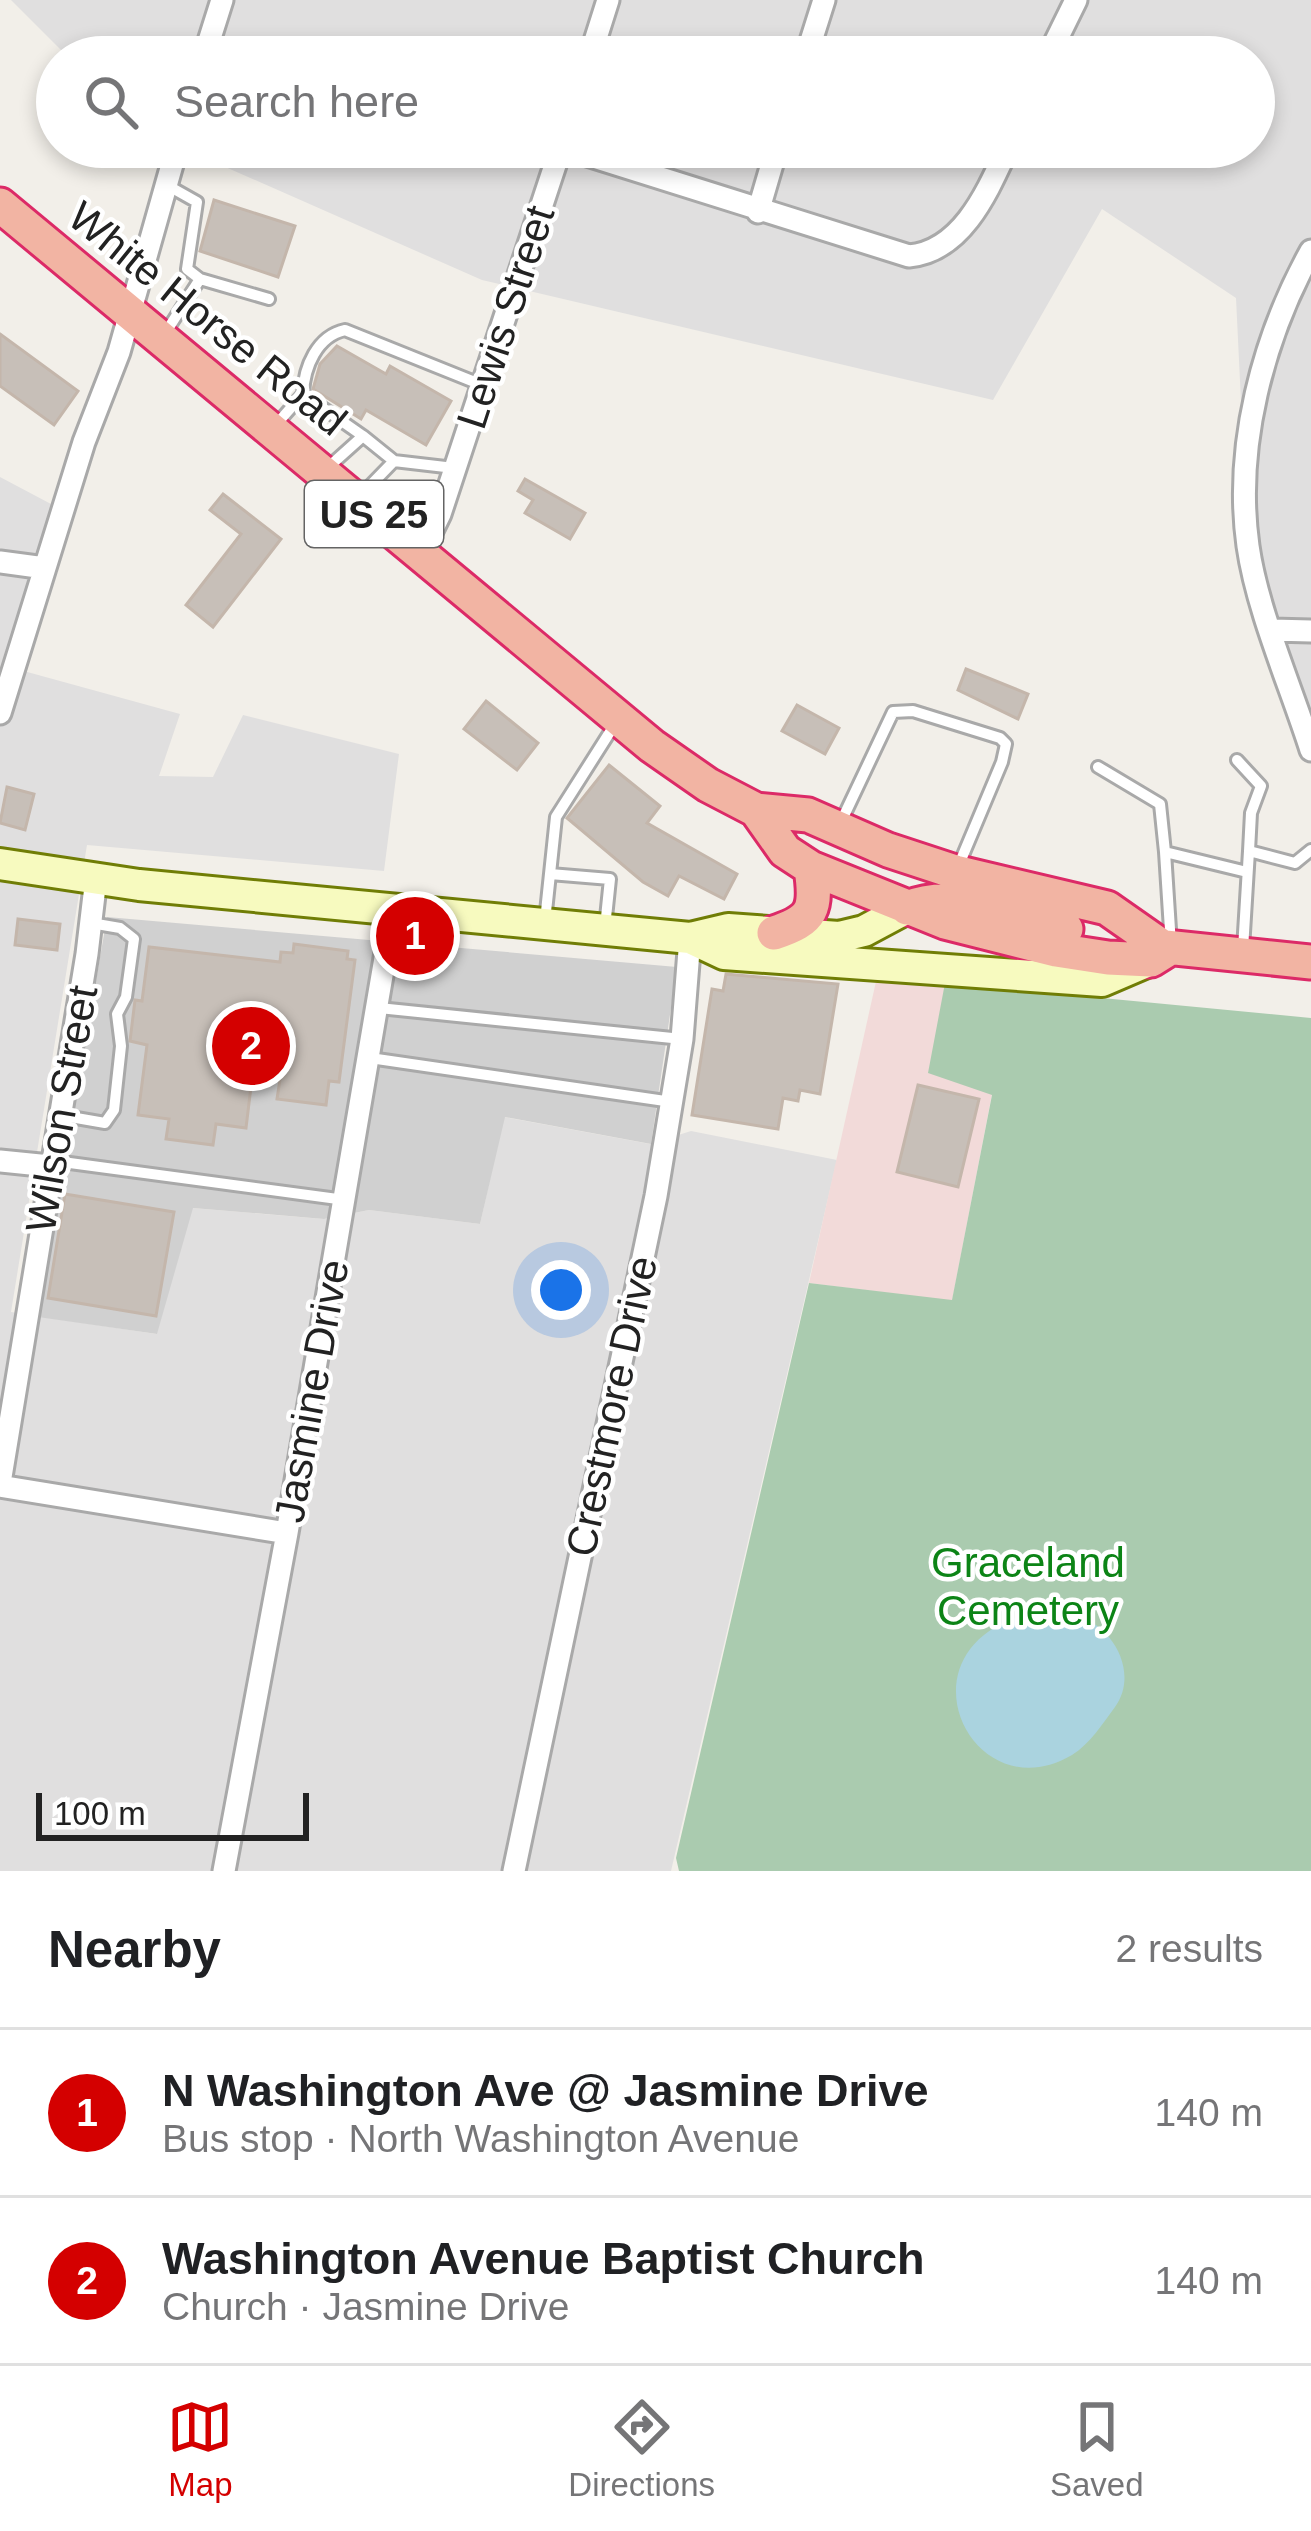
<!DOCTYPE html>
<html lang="en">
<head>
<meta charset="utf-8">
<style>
	body { margin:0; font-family:Arial,sans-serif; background:#f2f2f2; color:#202124 }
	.scale { position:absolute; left:36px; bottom:30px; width:273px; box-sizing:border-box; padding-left:12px; border:6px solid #222; border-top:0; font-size:33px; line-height:42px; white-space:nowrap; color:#222; -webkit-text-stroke:9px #fff; paint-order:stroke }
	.you { position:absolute; left:561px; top:1290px; width:42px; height:42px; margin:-30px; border:9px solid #fff; border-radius:50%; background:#1a73e8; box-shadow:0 0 0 18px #1a73e833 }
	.badge { display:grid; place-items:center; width:78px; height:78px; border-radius:50%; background:#d40000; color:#fff; font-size:39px; font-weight:700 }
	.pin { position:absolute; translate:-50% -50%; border:6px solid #fff; box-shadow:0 3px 12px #0006 }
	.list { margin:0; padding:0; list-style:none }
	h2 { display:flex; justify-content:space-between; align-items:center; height:156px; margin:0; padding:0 48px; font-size:51px }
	h2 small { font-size:39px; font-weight:400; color:#757577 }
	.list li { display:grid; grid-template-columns:78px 1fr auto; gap:36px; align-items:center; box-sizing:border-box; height:168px; padding:0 48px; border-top:3px solid #e0e0e0 }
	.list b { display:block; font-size:45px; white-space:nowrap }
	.list p { margin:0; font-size:39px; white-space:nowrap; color:#757577 }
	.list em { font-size:39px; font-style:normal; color:#757577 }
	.icon { flex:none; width:66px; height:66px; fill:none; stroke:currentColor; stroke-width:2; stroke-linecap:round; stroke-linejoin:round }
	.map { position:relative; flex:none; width:1311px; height:1871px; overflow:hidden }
	.search { position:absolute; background:#fff; box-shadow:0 6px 18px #0003; left:36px; right:36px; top:36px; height:132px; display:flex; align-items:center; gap:30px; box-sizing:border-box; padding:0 42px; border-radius:66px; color:#757577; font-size:45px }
	.sheet { height:492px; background:#fff }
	nav { display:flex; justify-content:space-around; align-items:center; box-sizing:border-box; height:168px; border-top:3px solid #e0e0e0; background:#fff; font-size:33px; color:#757577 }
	nav a { display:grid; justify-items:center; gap:6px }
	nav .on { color:#d40000 }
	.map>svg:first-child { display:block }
</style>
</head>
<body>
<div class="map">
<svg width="1311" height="1871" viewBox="0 0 1311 1871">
	<rect width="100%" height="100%" fill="#f2efe9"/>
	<!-- residential -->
	<path fill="#e0dfdf" d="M11 0H1311V714L1248 547 1236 298 1102 209 993 400 482 280 180 147H1254V57H68Z
		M0 477 51 504 20 670 180 714 159 776 213 777 243 715 399 754 384 871 87 845 11 1312 156 1334 192 1208 324 1219 369 1210 480 1224 504 1117 650 1144 691 1131 837 1160 671 1871H0Z"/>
	<!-- commercial -->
	<path fill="#f2dad9" d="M877 977 945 983 992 1094 952 1301 809 1283Z"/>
	<!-- religious -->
	<path fill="#d0d0d0" d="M107 917 677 967 651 1144 505 1117 480 1224 369 1210 324 1219 193 1208 157 1334 38 1317Z"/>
	<!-- cemetery -->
	<path fill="#aacbaf" d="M945 983 1311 1018V1871H679L676 1858 809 1283 952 1300 992 1095 928 1073Z"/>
	<!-- water -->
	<path fill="#aad3df" d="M1027 1614C1041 1614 1059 1612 1073 1615 1112 1623 1140 1672 1115 1707 1103 1723 1090 1744 1072 1755 972 1814 893 1651 1027 1614Z"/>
	<!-- building -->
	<path fill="#c7bfb8" stroke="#c4b6ab" stroke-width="3" d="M214 200 295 226 278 277 200 251Z
		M0 334 78 391 54 425 0 386Z
		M337 346 386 374 390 366 451 401 426 445 366 410 361 419 313 389 320 364Z
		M525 479 585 513 570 539 525 513 533 500 518 491Z
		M223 494 281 539 213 627 186 605 241 534 210 510Z
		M966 669 1028 694 1018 719 958 690Z
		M486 701 538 743 517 770 464 729Z
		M797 705 839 728 825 754 782 731Z
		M609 765 660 806 647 823 737 874 724 899 679 876 668 896 643 882 567 818Z
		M7 787 34 794 25 830 0 823Z
		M18 919 60 924 57 950 15 945Z
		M294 944 348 951 347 959 355 960 339 1082 329 1081 326 1105 277 1099 281 1073 253 1070 246 1128 216 1124 213 1145 166 1139 169 1119 138 1115 147 1045 130 1041 135 1000 142 1001 149 947 280 962 281 952 293 953Z
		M726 974 838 984 820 1094 800 1090 798 1101 783 1098 778 1129 692 1115 712 989 723 991Z
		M918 1085 979 1099 958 1187 897 1172Z
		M65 1194 174 1212 156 1316 48 1298Z"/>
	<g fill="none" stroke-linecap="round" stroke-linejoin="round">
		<!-- service casing -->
		<g stroke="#a9a9a9" stroke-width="16">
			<path id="service" d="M200 279 269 299
				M164 335 200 279 187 269 197 202 165 184
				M303 394C304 367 317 336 345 330L482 385
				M274 427 303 394 363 436
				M324 471 363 436 394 461
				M359 497 394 461 454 468
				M1237 760 1261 786 1251 813 1249 851 1295 863 1311 850
				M1098 767 1160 804 1165 852
				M840 824 893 712 913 711 1000 738 1006 744 1002 762 958 867
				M550 874 610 879 605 927
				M545 921 556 817 615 724
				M1171 945 1165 852 1247 872
				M1243 949 1249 851
				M379 1008 682 1039
				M370 1058 672 1102
				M59 1115 105 1123 114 1110 121 1046 117 1014 126 997 134 939 120 928 91 923
				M55 1161 345 1200"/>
		</g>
		<!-- minor casing -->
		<g stroke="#a9a9a9" stroke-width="27">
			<path id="minor" d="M204 57 222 0
				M590 57 608 0
				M806 57 824 0
				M1048 57 1076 0
				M562 147 909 256C963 251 988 190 1008 147
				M758 212 777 147
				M1311 251C1263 338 1234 446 1248 546 1257 610 1291 687 1311 750
				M421 553 440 514 561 147
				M0 562 45 568
				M1272 630 1311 631
				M0 713 84 442 119 352 177 147
				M0 1161 50 1166
				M0 1483 87 954 96 878
				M0 1486 287 1533
				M224 1871 287 1533 393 911
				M514 1871 656 1196 682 1039 690 938"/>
		</g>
		<!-- secondary casing -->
		<g stroke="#707d05" stroke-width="36">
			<path id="secondary" d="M0 864 139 885 690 938 728 929 839 937 864 931 907 908
				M690 938 724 954 1102 981 1151 960"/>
		</g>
		<!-- trunk casing -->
		<g stroke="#dc2a67" stroke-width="39">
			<path id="trunk" d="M0 205 652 746 708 785 756 810 808 815 888 850 955 872 1107 908 1167 950
				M756 810 785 851 811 868 945 922 1056 950 1108 958 1151 960 1167 950
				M907 908C957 887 1016 916 1066 929
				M774 933C814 920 817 909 811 868
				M1146 945 1311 962"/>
		</g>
		<!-- service -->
		<use href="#service" stroke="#fff" stroke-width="10"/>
		<!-- minor -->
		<use href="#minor" stroke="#fff" stroke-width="21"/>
		<!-- secondary -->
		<use href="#secondary" stroke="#f7fabf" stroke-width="30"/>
		<!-- trunk -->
		<use href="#trunk" stroke="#f2b4a3" stroke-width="33"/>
	</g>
	<g text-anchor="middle" stroke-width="9" stroke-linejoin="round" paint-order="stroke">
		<!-- shield labels -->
		<rect fill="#fff" stroke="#646464" stroke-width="3" x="305" y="481" width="138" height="66" rx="9"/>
		<g font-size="39" font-weight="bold" fill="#222">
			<text x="374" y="528">US 25</text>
		</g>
		<!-- street labels -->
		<g font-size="42" fill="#222" stroke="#fff">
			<text transform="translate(505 317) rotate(-72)" y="15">Lewis Street</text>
			<text transform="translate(208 318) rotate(39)" y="15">White Horse Road</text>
			<text transform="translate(61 1109) rotate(-80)" y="15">Wilson Street</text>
			<text transform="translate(311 1391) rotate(-80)" y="15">Jasmine Drive</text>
			<text transform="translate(611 1406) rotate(-78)" y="15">Crestmore Drive</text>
		</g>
		<!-- park labels -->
		<g font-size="42" fill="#0c8416" stroke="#fff">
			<text x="1028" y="1577">Graceland<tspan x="1028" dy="48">Cemetery</tspan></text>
		</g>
	</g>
</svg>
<div class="scale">100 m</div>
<div class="you"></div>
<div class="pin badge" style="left:415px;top:936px">1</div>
<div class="pin badge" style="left:251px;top:1046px">2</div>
<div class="search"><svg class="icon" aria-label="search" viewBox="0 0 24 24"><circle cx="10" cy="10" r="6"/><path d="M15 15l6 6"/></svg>Search here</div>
</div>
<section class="sheet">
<h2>Nearby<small>2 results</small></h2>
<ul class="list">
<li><span class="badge">1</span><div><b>N Washington Ave @ Jasmine Drive</b><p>Bus stop · North Washington Avenue</p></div><em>140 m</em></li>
<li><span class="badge">2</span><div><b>Washington Avenue Baptist Church</b><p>Church · Jasmine Drive</p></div><em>140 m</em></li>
</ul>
</section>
<nav>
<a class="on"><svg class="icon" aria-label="map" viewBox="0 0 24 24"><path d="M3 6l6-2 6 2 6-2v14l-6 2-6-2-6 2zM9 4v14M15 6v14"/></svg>Map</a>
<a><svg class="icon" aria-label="directions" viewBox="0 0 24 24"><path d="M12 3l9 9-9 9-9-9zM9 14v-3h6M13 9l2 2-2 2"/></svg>Directions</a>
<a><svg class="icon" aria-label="saved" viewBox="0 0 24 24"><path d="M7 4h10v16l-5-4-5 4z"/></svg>Saved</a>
</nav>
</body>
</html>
